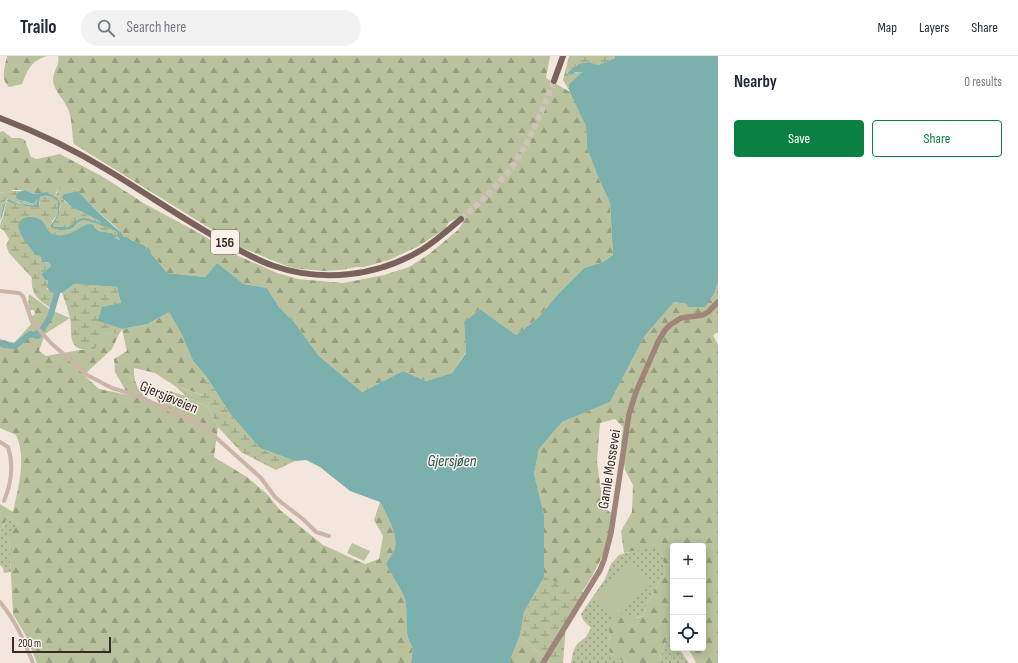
<!DOCTYPE html>
<html lang="en">
<head>
<meta charset="utf-8">
<style>
	body { margin:0; font-family:"Sofia Sans Condensed",sans-serif; background:#f2f2f3; color:#1f2937 }
	.controls { position:absolute; right:12px; bottom:12px; display:grid; overflow:hidden; border-radius:4px; box-shadow:0 2px 10px #0003 }
	.controls button { width:36px; height:36px; display:grid; place-items:center; padding:0; border:0; border-bottom:1px solid #e0e1e3; background:#fff; color:#1f2937; font:20px sans-serif }
	.scale { position:absolute; left:12px; bottom:10px; width:99px; box-sizing:border-box; padding-left:4px; border:2px solid #382c29; border-top:0; font-size:11px; line-height:14px; white-space:nowrap; color:#382c29; -webkit-text-stroke:3px #faf1ea; paint-order:stroke }
	.list { margin:0; padding:0; list-style:none }
	h2 { display:flex; justify-content:space-between; align-items:center; height:52px; margin:0; padding:0 16px; font-size:17px }
	h2 small { font-size:13px; font-weight:400; color:#747a83 }
	.actions { display:flex; gap:8px; padding:12px 16px }
	.actions a { flex:1; padding:9px 0; border:1px solid #0b8043; border-radius:4px; text-align:center; font-size:14px; color:#0b8043 }
	.actions .main { background:#0b8043; color:#fff }
	.icon { flex:none; width:22px; height:22px; fill:none; stroke:currentColor; stroke-width:2; stroke-linecap:round; stroke-linejoin:round }
	.map { position:relative; flex:none; width:718px; height:607px; overflow:hidden }
	header { display:flex; align-items:center; gap:24px; box-sizing:border-box; height:56px; padding:0 20px; background:#fff; border-bottom:1px solid #e0e1e3 }
	header strong { font-size:19px }
	nav { display:flex; gap:22px; margin-inline-start:auto; font-size:14px }
	.search { width:280px; height:36px; background:#f2f2f3; display:flex; align-items:center; gap:10px; box-sizing:border-box; padding:0 14px; border-radius:22px; color:#747a83; font-size:15px }
	main { display:flex }
	aside { flex:1; background:#fff }
	.map>svg:first-child { display:block }
</style>
</head>
<body>
<header>
<strong>Trailo</strong>
<div class="search"><svg class="icon" aria-label="search" viewBox="0 0 24 24"><circle cx="10" cy="10" r="6"/><path d="M15 15l6 6"/></svg>Search here</div>
<nav><a>Map</a><a>Layers</a><a>Share</a></nav>
</header>
<main>
<div class="map">
<svg width="718" height="607" viewBox="0 0 718 607">
	<defs>
		<pattern id="grass-dots" width="8" height="8" patternUnits="userSpaceOnUse"><rect width="8" height="8" fill="#b9c29d"/><path d="M2 2h.1M6 6h.1" fill="none" stroke="#979e80" stroke-width="1.8" stroke-linecap="round"/></pattern>
		<pattern id="forest-firs" width="22" height="20" patternUnits="userSpaceOnUse"><rect width="22" height="20" fill="#b9c29d"/><path d="M5 1l3.5 6h-7zM16 11l3.5 6h-7z" fill="#979e80"/></pattern>
		<pattern id="wetland-marsh" width="20" height="14" patternUnits="userSpaceOnUse"><rect width="20" height="14" fill="#b9c29d"/><path d="M1 5h8M5 5V1M11 12h8M15 12V8" fill="none" stroke="#979e80"/></pattern>
	</defs>
	<rect width="100%" height="100%" fill="#f3e7dd"/>
	<!-- grass -->
	<path fill="url(#grass-dots)" d="M8 460 18 467 9 482 11 516 4 517 3 512 0 509V477Z
		M652 490 662 497 665 517 647 548 643 560 609 569 610 597 626 607H571L573 596 577 588 586 581 591 572 583 564 581 558 605 523 611 508 619 499Z
		M673 573V592H680V594L689 607H657C665 597 662 582 673 573Z"/>
	<!-- forest -->
	<path fill="url(#forest-firs)" d="M7 0H47C31 5 28 13 22 28L9 31C0 23 5 11 7 0Z
		M58 0H550L546 22 572 37 586 70 587 92 598 121 610 147 613 199 603 206 584 212 559 237 538 262 516 279 480 253 464 266 466 296 452 317 426 325 403 315 362 336 319 300 294 266 279 251 267 232 244 228 217 207 205 221 167 217 144 189 131 184 129 182 124 181 117 172 87 146 78 135 72 132 58 133 54 141 49 137 34 138 25 134H11L5 137 0 136V76L3 75 12 82H21L25 84 31 101 37 103 60 98 105 122 145 148 199 177 234 198 277 217 298 223 343 227 384 219 409 211 429 198 458 174 462 168 463 164 460 161 449 166 445 173 417 191 389 204 364 211H356L341 214 324 215 301 213 289 211 240 191 74 88C71 76 73 60 66 49 62 41 53 33 53 24 53 14 60 10 58 0Z
		M718 226V276L713 279 718 289V607H696L691 597 686 592H703V490H673V573C662 582 665 597 657 607H626L610 597 609 569 624 556 637 562 643 560 647 548 665 517 662 497 652 491 624 497 621 475 632 456 633 429 625 414 621 390 623 371 615 363 600 367 597 405 603 451 614 459C609 489 599 511 582 536L554 532 544 521V458L534 418 539 393 562 366 610 346 644 281 674 246 687 248 715 236Z
		M29 238 51 254 70 262 45 278 39 295 46 300 80 294H93L107 277 119 278 112 293 84 319 99 333 128 339 115 316 114 303 127 295 122 273 148 268 169 256 182 279 193 305 206 320 203 339 175 330 155 317 134 312C133 334 145 341 162 352L155 340 166 334 186 340 208 351 218 371 214 401 247 421 266 437 280 454 323 489 365 508 379 503 383 480 374 464 380 446C386 458 400 481 394 494 392 499 388 504 386 508 391 517 402 535 405 544 409 560 402 579 413 592L411 607H37L26 580 13 558 9 481 18 467 8 460 0 477V448L13 456C18 432 27 402 16 379L0 372V283L14 287 33 266 31 261 35 258 34 254H28Z
		M520 579 550 607H509Z"/>
	<!-- wetland -->
	<path fill="url(#wetland-marsh)" d="M569 0H615V1C612 5 604 8 599 9 592 9 590 4 581 8 576 10 573 15 567 16L568 18C573 19 577 15 582 16L569 28V34L563 24Z
		M10 132 13 135H21L19 136 22 145 34 148 38 142V150C28 152 16 146 7 143 1 149 3 155 0 162V136L5 137 6 133Z
		M67 132H72L78 135 64 138V145L81 156 99 165 101 167 89 163 76 166 70 171 66 172 53 171C53 161 69 150 54 141L57 137 58 133Z
		M46 139 54 142 58 146V158L52 165 51 171C56 175 67 175 73 172 76 169 78 165 83 164 86 164 115 173 117 175 119 177 119 181 120 184L117 183 112 177 98 175 95 171 85 169C76 175 60 185 50 176 46 172 44 167 39 164L19 170C23 183 28 189 35 199L40 200 41 205 44 207 49 206 51 209 50 211 41 218 45 224H48L47 233 50 235H54L56 237 58 234 52 253C39 245 30 238 32 222L9 197 6 189 9 183 4 175 0 172C0 166 2 164 4 158 5 153 4 150 8 145L19 149 38 152 40 148V141Z
		M74 228 117 231 121 247 99 265 122 273 119 278 107 277 93 295C66 294 73 281 70 262 68 254 65 245 62 237Z
		M206 320 231 359 260 392 295 405 276 414 241 396 218 371 208 351 186 340 175 330 202 339Z
		M544 521 586 537 566 569 563 607H550L520 579 524 556Z"/>
	<!-- garden -->
	<path fill="#b9c29d" d="M352 487 370 495 364 505 347 497Z
		M631 507 651 529 615 562 595 541Z"/>
	<!-- water -->
	<path fill="#7cb0ad" d="M615 0H718V226L715 236 705 251H688L687 248 674 246 644 281 610 346 562 366 539 393 534 418 544 458V521L524 556 520 579 509 607H411L413 592C402 578 409 560 405 544 402 534 391 518 386 508 388 504 392 499 394 494 400 481 386 458 380 446L350 435 320 411 306 404 295 405 260 392 231 359 206 320 193 305 182 279 169 256 148 268 122 273 98 265 102 251 121 247 117 231 74 228 62 237 58 236V234L56 237 54 235 50 236 47 231 48 224H45L41 218 50 211 51 209 48 206 42 207 40 200 35 199C31 192 15 175 19 167 23 159 36 160 42 165 47 171 48 178 57 179 73 181 81 167 92 168L98 175 112 177 117 183 120 184 116 175C113 173 87 164 83 164 78 165 76 169 73 172 67 175 56 175 51 171V169L58 158V146C54 141 47 138 40 141L39 151 38 152 19 149 7 145C3 151 4 159 0 165L3 149 8 143 19 148 36 150 38 142 34 148 17 143C14 138 20 135 25 134L34 138 47 136 57 142 60 147 59 158 54 167 53 171H68L78 164 83 162 89 163 101 167 99 165 72 151 62 142 64 138 78 135C87 146 98 156 109 166 115 172 120 174 124 181H127L131 184 144 189 167 217 205 221 217 207 244 228 267 232 279 251 294 266 319 300 362 336 403 315 426 325 452 317 466 297 464 266 480 253 516 279 538 262 559 237 584 212 603 206 613 199 610 147 598 121 587 92 586 70 569 34V28L582 16H576L571 19 567 17 579 8 588 6 598 9 609 5 615 2Z"/>
	<g fill="none" stroke-linecap="round" stroke-linejoin="round">
		<!-- river -->
		<path stroke="#7cb0ad" stroke-width="6" d="M0 287 4 289 15 290 30 278 38 280 50 261 58 234"/>
		<!-- primary-tunnel -->
		<path stroke="#cec2b9" stroke-width="6" stroke-dasharray="6 3" stroke-linecap="butt" d="M461 163C481 146 499 129 514 108 532 82 542 53 554 25"/>
		<!-- street -->
		<path stroke="#cbb5a9" stroke-width="4" d="M0 235 19 237 23 240 32 266 51 287 87 319 112 332 138 340 202 369 261 422 275 441 282 447 303 463 316 476 329 480
			M0 386 8 391C14 409 11 428 4 445
			M0 546C16 565 24 585 33 607"/>
		<!-- secondary -->
		<path stroke="#9f847a" stroke-width="5.5" d="M543 607 600 514 604 504 611 477 629 358 636 336 658 286 665 274 670 269 681 262 703 259 708 256 718 246"/>
		<!-- primary -->
		<path stroke="#7a625a" stroke-width="6" d="M554 25 563 0
			M0 62C37 76 75 94 109 115 149 139 187 166 228 188 243 196 258 205 274 210 323 227 379 220 423 193 437 184 449 173 461 163"/>
	</g>
	<g text-anchor="middle" stroke-width="3" stroke-linejoin="round" paint-order="stroke">
		<!-- shield labels -->
		<rect fill="#faf1ea" stroke="#726763" stroke-width="1" x="211" y="174" width="28" height="24" rx="3"/>
		<g font-size="14" font-weight="bold" fill="#382c29">
			<text x="225" y="191">156</text>
		</g>
		<!-- street labels -->
		<g font-size="15" fill="#382c29" stroke="#faf1ea">
			<text transform="translate(169 341) rotate(23)" y="5">Gjersjøveien</text>
			<text transform="translate(609 413) rotate(-81)" y="5">Gamle Mossevei</text>
		</g>
		<!-- water labels -->
		<g font-size="16" font-style="italic" fill="#1e5a58" stroke="#faf1ea">
			<text x="452" y="410">Gjersjøen</text>
		</g>
	</g>
</svg>
<div class="controls">
<button>+</button>
<button>−</button>
<button><svg class="icon" aria-label="locate" viewBox="0 0 24 24"><circle cx="12" cy="12" r="6"/><path d="M12 2v4M12 18v4M2 12h4M18 12h4"/></svg></button>
</div>
<div class="scale">200 m</div>
</div>
<aside>
<h2>Nearby<small>0 results</small></h2>
<ul class="list">
</ul>
<div class="actions"><a class="main">Save</a><a>Share</a></div>
</aside>
</main>
</body>
</html>
